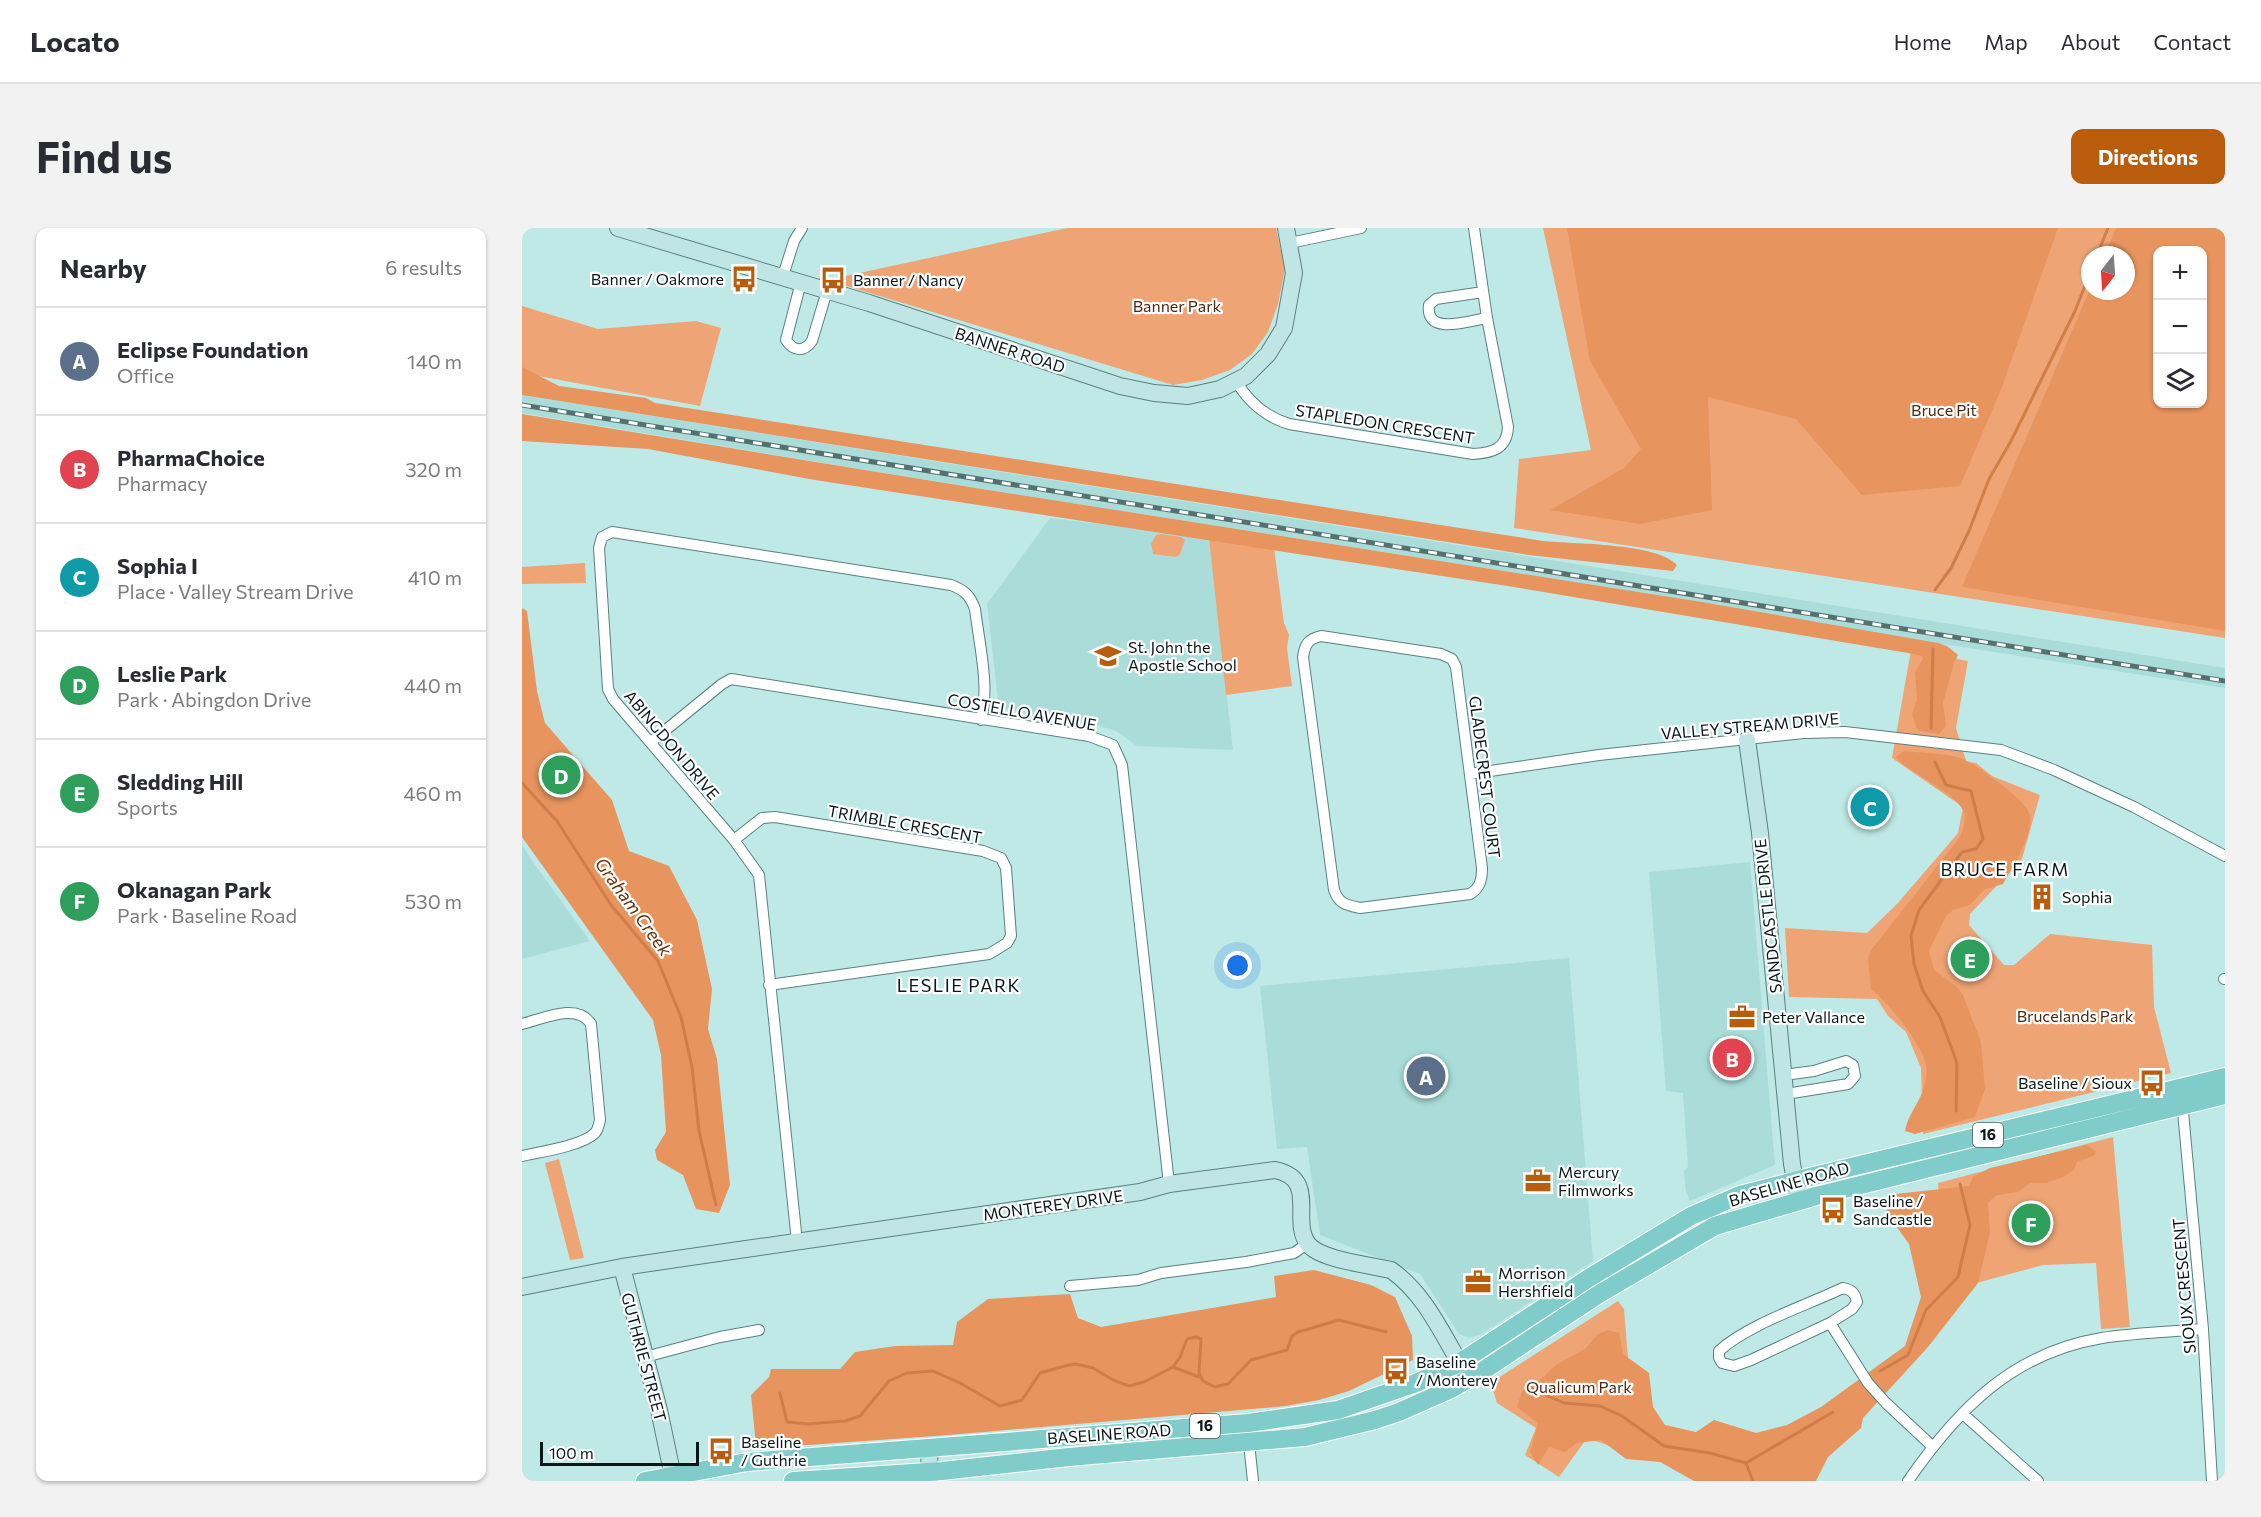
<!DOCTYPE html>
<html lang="en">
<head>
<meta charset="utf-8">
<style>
	body { margin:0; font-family:Commissioner,sans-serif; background:#f2f2f3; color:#2b2b33 }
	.controls { position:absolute; right:18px; top:18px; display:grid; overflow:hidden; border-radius:12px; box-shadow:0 2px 4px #0004 }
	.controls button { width:54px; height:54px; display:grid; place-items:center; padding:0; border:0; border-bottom:2px solid #e1e1e2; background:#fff; color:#2b2b33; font:30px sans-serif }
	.compass { position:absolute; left:1559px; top:18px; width:54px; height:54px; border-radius:50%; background:#fff; box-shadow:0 2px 4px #0004; rotate:197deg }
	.scale { position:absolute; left:18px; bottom:15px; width:159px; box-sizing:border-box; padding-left:6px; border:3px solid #081818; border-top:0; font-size:16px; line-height:21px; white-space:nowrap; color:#081818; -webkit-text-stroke:4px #fff; paint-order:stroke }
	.you { position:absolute; left:716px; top:738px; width:21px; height:21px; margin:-15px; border:4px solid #fff; border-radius:50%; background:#1a73e8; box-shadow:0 0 0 9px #1a73e833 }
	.badge { display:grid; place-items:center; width:39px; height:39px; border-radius:50%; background:#b95c0b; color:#fff; font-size:20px; font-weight:700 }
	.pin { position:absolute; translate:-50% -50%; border:3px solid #fff; box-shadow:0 2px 6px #0006 }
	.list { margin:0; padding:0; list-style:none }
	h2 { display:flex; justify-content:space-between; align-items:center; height:78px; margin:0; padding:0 24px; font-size:26px }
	h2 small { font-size:20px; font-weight:400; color:#7c7c81 }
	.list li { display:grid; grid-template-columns:39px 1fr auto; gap:18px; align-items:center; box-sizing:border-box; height:108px; padding:0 24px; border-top:2px solid #e1e1e2 }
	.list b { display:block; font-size:22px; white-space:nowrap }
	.list p { margin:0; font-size:20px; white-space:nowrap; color:#7c7c81 }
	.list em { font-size:20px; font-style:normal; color:#7c7c81 }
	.icon { flex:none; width:33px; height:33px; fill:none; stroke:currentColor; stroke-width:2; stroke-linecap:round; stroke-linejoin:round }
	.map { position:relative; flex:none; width:1703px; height:1253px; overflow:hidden; border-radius:12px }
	header { display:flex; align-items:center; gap:36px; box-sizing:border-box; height:84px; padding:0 30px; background:#fff; border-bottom:2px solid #e1e1e2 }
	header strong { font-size:28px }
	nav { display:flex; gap:33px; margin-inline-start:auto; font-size:21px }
	.intro { display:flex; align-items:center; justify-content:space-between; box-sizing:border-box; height:144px; padding:0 36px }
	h1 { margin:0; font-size:42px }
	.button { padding:15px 27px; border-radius:12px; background:#b95c0b; color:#fff; font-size:21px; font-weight:700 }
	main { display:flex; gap:36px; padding:0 36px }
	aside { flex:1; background:#fff; border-radius:12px; box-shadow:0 2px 4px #0004 }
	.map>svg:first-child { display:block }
</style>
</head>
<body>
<header>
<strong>Locato</strong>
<nav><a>Home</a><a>Map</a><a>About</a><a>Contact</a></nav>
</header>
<div class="intro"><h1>Find us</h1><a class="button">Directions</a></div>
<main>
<aside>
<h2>Nearby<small>6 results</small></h2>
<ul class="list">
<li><span class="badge" style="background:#5c6f8a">A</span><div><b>Eclipse Foundation</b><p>Office</p></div><em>140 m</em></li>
<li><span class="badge" style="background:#e0444e">B</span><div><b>PharmaChoice</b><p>Pharmacy</p></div><em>320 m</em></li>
<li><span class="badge" style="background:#0f9aa8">C</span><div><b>Sophia I</b><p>Place · Valley Stream Drive</p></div><em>410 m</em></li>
<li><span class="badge" style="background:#2e9e5b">D</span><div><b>Leslie Park</b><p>Park · Abingdon Drive</p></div><em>440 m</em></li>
<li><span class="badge" style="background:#2e9e5b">E</span><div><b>Sledding Hill</b><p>Sports</p></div><em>460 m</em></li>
<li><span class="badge" style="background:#2e9e5b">F</span><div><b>Okanagan Park</b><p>Park · Baseline Road</p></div><em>530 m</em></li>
</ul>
</aside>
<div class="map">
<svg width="1703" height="1253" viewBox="0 0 1703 1253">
	<rect width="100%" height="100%" fill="#bfe9e6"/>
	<!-- built -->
	<path fill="#aaddda" d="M0 167 1703 440V460L1401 413 1180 374 460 261 0 185Z
		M528 290 687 309 711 522 615 518 594 503 571 496 477 480 465 376Z
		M0 617 9 631 68 713 0 731Z
		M1228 634 1253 937 1168 973 1164 964 1162 942 1166 939 1161 865 1144 863 1127 644Z
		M1047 730 1071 1033 958 1107 947 1110 937 1106 898 1046 798 1007 785 919 755 921 738 758Z"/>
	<!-- green -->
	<path fill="#efa475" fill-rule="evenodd" d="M545 0H754L763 41 756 76 746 104 730 126 708 142 680 152 651 157 305 52Z
		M1021 0H1703V410L992 300 997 231 1069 222ZM1636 22H1680V176H1636ZM1568 27H1604V63H1568Z
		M0 78 76 101 174 93 199 100 178 178 0 145Z
		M639 306 659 309 663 312 658 326 654 329 631 326 629 316 634 307Z
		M687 310 752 320 762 395 767 407 765 420 770 458 704 467Z
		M63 335 64 355 0 356V339Z
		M1389 422 1446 433 1434 500 1444 533 1454 535 1470 548 1518 567 1500 631 1448 686 1447 697 1482 737H1492L1528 706 1630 717 1632 779 1649 845 1401 906 1399 840 1384 804 1366 788 1355 771 1267 769 1263 700 1345 705 1375 676 1436 605 1441 579 1370 530Z
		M1591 909 1608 1099 1579 1101 1574 1035 1521 1037 1425 1063 1416 955Z
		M37 931 62 1030 48 1032 23 935Z
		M1096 1073 1102 1081 1114 1227 1065 1210 1037 1249 1003 1227 1014 1200 975 1175 970 1159 976 1150Z"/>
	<!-- forest -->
	<path fill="#e7945f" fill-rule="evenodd" d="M1045 0H1536L1480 159 1438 258 1340 267 1274 191 1186 169 1190 282 1118 296 1028 282 1102 240 1119 221 1068 133Z
		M1594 0H1703V403L1440 359 1568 61V63H1604V27H1583ZM1636 22H1680V176H1636Z
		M0 139 37 158 124 170 133 175 1021 313C1052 316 1135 315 1155 337L1151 343 1007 327 0 167Z
		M0 186 460 261 1180 374 1416 415 1425 418 1436 427 1432 435 1421 475 1424 498 1417 506 1398 503 1395 501 1390 486 1395 471 1393 444 1401 431 1400 428 1392 426 992 359 293 252 126 221 0 213Z
		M0 380 5 383 15 463 23 495 90 572 107 623 147 638 175 692 190 761 186 801 195 831 208 957 197 985 174 981 161 947 135 932 133 922 144 904 139 827 131 792 0 609Z
		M1382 523C1400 525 1421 525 1438 530 1452 535 1507 573 1508 588 1510 610 1492 637 1481 656L1462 662 1448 677 1431 682 1424 688 1407 723 1412 742 1435 759 1441 767 1459 814 1463 861 1453 889 1393 906 1383 903C1386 885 1400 872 1403 855 1404 850 1405 842 1404 837 1401 818 1365 772 1349 761L1346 730 1350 721 1438 609C1440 603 1443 597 1443 591 1445 568 1388 547 1374 529Z
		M1565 917 1574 923 1573 927 1555 934 1552 942 1539 950 1524 955H1508L1496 964 1475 967 1466 974 1468 1005 1456 1055 1406 1119 1341 1190 1339 1200 1306 1229 1294 1253H1172L1138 1234 1104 1231 1079 1212 1055 1215 1043 1224 1027 1219 1016 1237 1008 1224 1016 1195 995 1179 1000 1163 1019 1151 1034 1137 1063 1121 1076 1106 1086 1102 1097 1105 1101 1126 1127 1145 1131 1179 1143 1197 1174 1204 1192 1192 1234 1205 1265 1197 1299 1179 1383 1118 1399 1069 1387 1016 1364 984 1373 966 1447 958 1451 949 1468 940Z
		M792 1042 849 1057 873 1069 890 1108 891 1132 827 1163 797 1172 764 1178 427 1207 286 1217 234 1218 229 1167 247 1149 249 1141H318L333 1124 373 1118 431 1117 435 1094 466 1071 548 1066 556 1090 579 1099 754 1069 752 1048Z"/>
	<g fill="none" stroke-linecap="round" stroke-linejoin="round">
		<!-- stream -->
		<path stroke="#d07e49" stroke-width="3" d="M1575 27 1586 0
			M1413 362 1429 340 1447 303 1467 251 1489 213 1553 83 1568 45
			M1409 500 1411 421
			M1413 534 1424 557 1449 563 1461 611 1454 621 1440 624 1397 682 1389 708 1392 736 1401 763 1418 789 1435 835 1434 883
			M0 555 35 593 89 677 136 733 159 789 170 839 177 903 194 977
			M651 1139 677 1149
			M1358 1143 1386 1127 1404 1082 1436 1049 1448 997 1438 956
			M1010 1161 1042 1175 1078 1178 1100 1188 1142 1218 1188 1225 1224 1235 1231 1253
			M258 1165 265 1194 286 1196 323 1193 338 1188 367 1153 385 1145 411 1143 438 1155 478 1178 500 1172 518 1145 547 1137 554 1136 571 1140 591 1152 607 1158 622 1154 651 1139 658 1129 665 1111 674 1109 679 1111 677 1145 681 1153 693 1159 706 1156 729 1132 765 1122 770 1108 776 1104 817 1092 864 1104
			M1224 1235 1311 1184"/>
		<!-- street casing -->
		<g stroke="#5a817f" stroke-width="12">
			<path id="street" d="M768 15 839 0
				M261 48 272 13 280 0
				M279 54 264 112C272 124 282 124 290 113L305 63
				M961 64 914 71 907 77C903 108 946 93 965 90
				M714 153C726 173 744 189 767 196L951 226C970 225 985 221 986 199L965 90 952 0
				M799 408 919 426 930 431 934 439 960 640C960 652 958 660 948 666L838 680C824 677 817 676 812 662L781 429C783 416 786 411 799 408Z
				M129 514 200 456 209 451 567 508 591 517 600 537 647 956
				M948 546 1077 527 1282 505 1323 504 1479 522 1532 542 1612 579 1703 628
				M212 612 240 590 253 589 461 623 479 630 484 640 489 708 485 715 467 726 247 757
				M1702 751H1703
				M0 796C21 791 55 774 69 796L78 892C77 896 76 902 73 905 60 918 18 924 0 928
				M1262 847 1292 843 1324 833 1331 837 1333 848 1326 856 1264 866
				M1660 873 1681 1101 1690 1253
				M275 1014 237 647 212 612 91 471 86 461 77 320 80 309 90 304 429 357C442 362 448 367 453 381 457 415 468 459 459 492
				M548 1058 616 1052 639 1045 724 1034 772 1025 786 1015
				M1321 1060C1330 1062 1333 1065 1335 1074L1330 1081 1308 1095 1229 1132 1212 1138 1200 1135 1197 1130V1123C1225 1097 1285 1077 1321 1060Z
				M1308 1095 1346 1155 1364 1175 1410 1218
				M123 1129 198 1109 237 1102
				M1441 1186 1516 1253
				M727 1215 731 1253
				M1386 1253C1436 1181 1490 1125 1580 1110 1613 1105 1648 1104 1681 1101"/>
		</g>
		<!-- secondary casing -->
		<g stroke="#5a817f" stroke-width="18">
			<path id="secondary" d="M96 0 347 75 598 158 632 165 666 168 698 161 724 148 746 126 762 100 772 45 764 0
				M1225 512 1238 605 1270 936 1277 972
				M100 1039 137 1182 152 1253
				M0 1059 100 1039 618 964 647 956 753 942C797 951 768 992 786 1016 798 1032 849 1037 869 1042 905 1067 922 1111 945 1147
				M407 1220 408 1253"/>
		</g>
		<!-- primary casing -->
		<g stroke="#fff" stroke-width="20">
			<path id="primary" d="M123 1253 225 1234 726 1195 816 1182 894 1155 937 1135 1067 1050 1169 988 1218 967 1292 948 1703 849
				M271 1253 420 1243 547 1229 783 1209 853 1192 877 1184 929 1161 962 1142 1077 1066 1193 998 1294 968 1703 867"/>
		</g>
		<!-- street -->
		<use href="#street" stroke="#fff" stroke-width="10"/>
		<!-- secondary -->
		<use href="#secondary" stroke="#bfe6e4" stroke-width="16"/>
		<!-- primary -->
		<use href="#primary" stroke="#80ccca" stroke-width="18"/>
		<!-- rail casing -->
		<g stroke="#55706f" stroke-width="5">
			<path id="rail" d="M0 177 1703 453"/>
		</g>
		<!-- rail -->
		<use href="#rail" stroke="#fff" stroke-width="3" stroke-dasharray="9" stroke-linecap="butt"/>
	</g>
	<!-- icons -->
	<defs>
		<g id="bus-bare" transform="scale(2.07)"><path d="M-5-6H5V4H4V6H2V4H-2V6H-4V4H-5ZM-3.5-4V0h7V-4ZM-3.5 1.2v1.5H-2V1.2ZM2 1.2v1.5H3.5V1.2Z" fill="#b95c0b" stroke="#fff" stroke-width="2.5" paint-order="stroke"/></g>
		<g id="school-bare" transform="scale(2.07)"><path d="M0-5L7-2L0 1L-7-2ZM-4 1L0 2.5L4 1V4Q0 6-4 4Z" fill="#b95c0b" stroke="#fff" stroke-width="2.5" paint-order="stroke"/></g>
		<g id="building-bare" transform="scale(2.07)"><path d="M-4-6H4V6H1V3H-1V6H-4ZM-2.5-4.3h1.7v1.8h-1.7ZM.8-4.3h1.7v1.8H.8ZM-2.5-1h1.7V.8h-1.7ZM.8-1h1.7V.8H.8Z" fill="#b95c0b" stroke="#fff" stroke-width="2.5" paint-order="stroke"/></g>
		<g id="office-bare" transform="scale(2.07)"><path d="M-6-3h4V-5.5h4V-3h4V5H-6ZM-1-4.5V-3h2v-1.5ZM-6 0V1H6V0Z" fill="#b95c0b" stroke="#fff" stroke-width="2.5" paint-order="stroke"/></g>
	</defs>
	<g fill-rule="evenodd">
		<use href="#bus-bare" x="222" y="51"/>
		<use href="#bus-bare" x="311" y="52"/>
		<use href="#school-bare" x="586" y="428"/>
		<use href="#building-bare" x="1520" y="669"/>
		<use href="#office-bare" x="1220" y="789"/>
		<use href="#bus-bare" x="1630" y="855"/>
		<use href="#office-bare" x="1016" y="953"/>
		<use href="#bus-bare" x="1311" y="982"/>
		<use href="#office-bare" x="956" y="1054"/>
		<use href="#bus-bare" x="874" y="1143"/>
		<use href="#bus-bare" x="199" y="1223"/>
	</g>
	<g text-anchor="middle" stroke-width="4.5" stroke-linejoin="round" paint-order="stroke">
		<!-- shield labels -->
		<g fill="#fff" stroke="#525d5d" stroke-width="1.5">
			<rect x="1451" y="895" width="30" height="24" rx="4.5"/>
			<rect x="668" y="1186" width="30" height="24" rx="4.5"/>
		</g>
		<g font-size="15" font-weight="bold" fill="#081818">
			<text x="1466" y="912">16</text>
			<text x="683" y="1203">16</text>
		</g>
		<!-- poi labels -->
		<g font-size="16" fill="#081818" stroke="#fff" text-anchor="start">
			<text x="202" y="57" text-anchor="end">Banner / Oakmore</text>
			<text x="331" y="58">Banner / Nancy</text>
			<text x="606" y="425">St. John the<tspan x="606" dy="18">Apostle School</tspan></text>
			<text x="1540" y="675">Sophia</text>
			<text x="1240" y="795">Peter Vallance</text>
			<text x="1610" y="861" text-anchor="end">Baseline / Sioux</text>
			<text x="1036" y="950">Mercury<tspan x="1036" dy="18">Filmworks</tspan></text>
			<text x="1331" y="979">Baseline /<tspan x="1331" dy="18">Sandcastle</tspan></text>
			<text x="976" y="1051">Morrison<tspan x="976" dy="18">Hershfield</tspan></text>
			<text x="894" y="1140">Baseline<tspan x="894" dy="18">/ Monterey</tspan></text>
			<text x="219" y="1220">Baseline<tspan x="219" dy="18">/ Guthrie</tspan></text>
		</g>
		<!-- park labels -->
		<g font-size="16" fill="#4b2a13" stroke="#fff">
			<text x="655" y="84">Banner Park</text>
			<text x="1422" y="188">Bruce Pit</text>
			<text x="1553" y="794">Brucelands Park</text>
			<text x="1057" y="1165">Qualicum Park</text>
		</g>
		<!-- street labels -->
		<g font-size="16" fill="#081818" stroke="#fff">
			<text transform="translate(488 122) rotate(18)" y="6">BANNER ROAD</text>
			<text transform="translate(863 196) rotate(9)" y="6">STAPLEDON CRESCENT</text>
			<text transform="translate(500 484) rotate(10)" y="6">COSTELLO AVENUE</text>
			<text transform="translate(1228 498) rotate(-5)" y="6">VALLEY STREAM DRIVE</text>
			<text transform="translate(150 517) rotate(50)" y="6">ABINGDON DRIVE</text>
			<text transform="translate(963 549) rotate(83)" y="6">GLADECREST COURT</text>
			<text transform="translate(383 596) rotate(10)" y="6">TRIMBLE CRESCENT</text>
			<text transform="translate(1246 688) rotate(-96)" y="6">SANDCASTLE DRIVE</text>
			<text transform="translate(1267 956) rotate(-16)" y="6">BASELINE ROAD</text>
			<text transform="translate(531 977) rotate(-8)" y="6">MONTEREY DRIVE</text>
			<text transform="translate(1662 1058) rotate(-95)" y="6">SIOUX CRESCENT</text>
			<text transform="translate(122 1129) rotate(75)" y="6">GUTHRIE STREET</text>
			<text transform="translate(587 1206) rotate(-4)" y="6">BASELINE ROAD</text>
		</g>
		<!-- neighbourhood labels -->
		<g font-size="18" letter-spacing="1.5" fill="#081818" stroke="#fff">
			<text x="1483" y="648">BRUCE FARM</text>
			<text x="437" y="764">LESLIE PARK</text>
		</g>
		<!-- water labels -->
		<g font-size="18" font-style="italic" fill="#6a340c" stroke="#fff">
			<text transform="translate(111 679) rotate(54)" y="6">Graham Creek</text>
		</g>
	</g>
</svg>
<div class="controls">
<button>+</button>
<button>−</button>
<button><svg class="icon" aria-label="layers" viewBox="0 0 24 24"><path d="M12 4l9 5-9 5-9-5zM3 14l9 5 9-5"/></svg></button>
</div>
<svg class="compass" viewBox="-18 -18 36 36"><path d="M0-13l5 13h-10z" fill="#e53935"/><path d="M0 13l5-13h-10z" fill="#7c7c81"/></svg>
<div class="scale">100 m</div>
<div class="you"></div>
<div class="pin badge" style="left:904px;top:848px;background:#5c6f8a">A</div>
<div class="pin badge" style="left:1210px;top:830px;background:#e0444e">B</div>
<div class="pin badge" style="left:1348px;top:579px;background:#0f9aa8">C</div>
<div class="pin badge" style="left:39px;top:547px;background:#2e9e5b">D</div>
<div class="pin badge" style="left:1448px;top:731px;background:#2e9e5b">E</div>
<div class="pin badge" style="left:1509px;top:995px;background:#2e9e5b">F</div>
</div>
</main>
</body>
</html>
